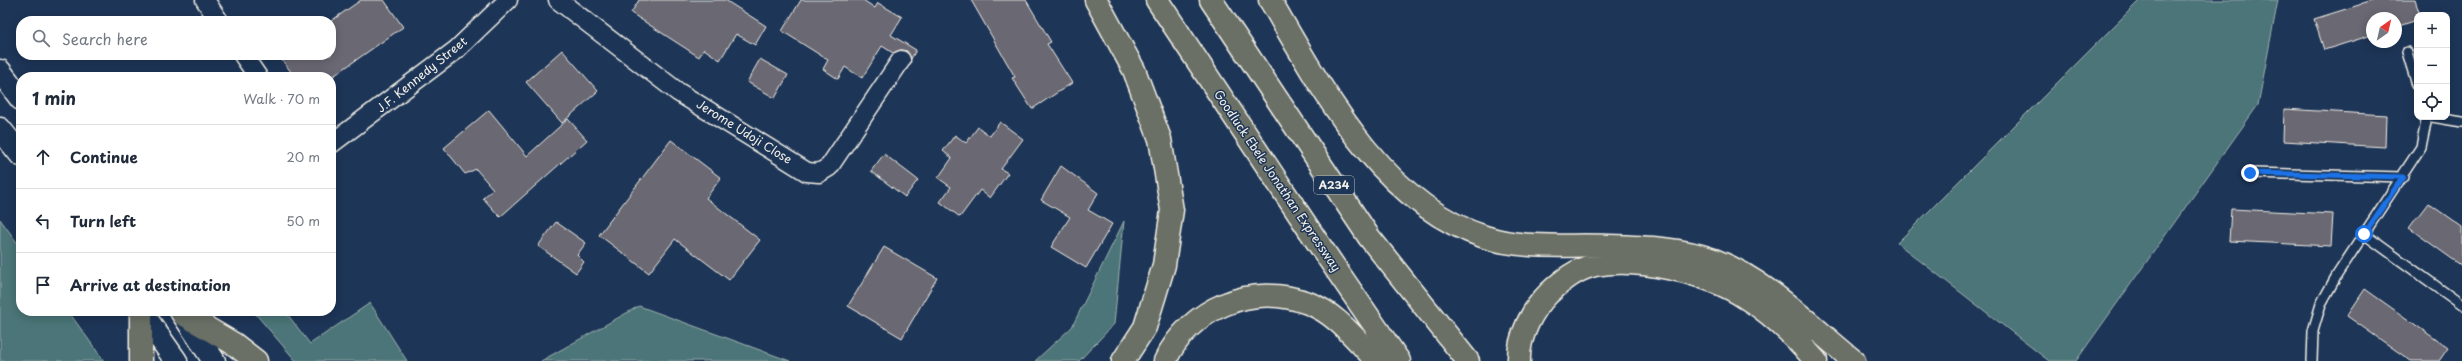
<!DOCTYPE html>
<html lang="en">
<head>
<meta charset="utf-8">
<style>
	body { margin:0; font-family:"Playpen Sans",sans-serif; background:#f2f2f3; color:#1f2937 }
	.controls { position:absolute; right:12px; top:12px; display:grid; overflow:hidden; border-radius:8px; box-shadow:0 2px 10px #0003 }
	.controls button { width:36px; height:36px; display:grid; place-items:center; padding:0; border:0; border-bottom:1px solid #e0e1e3; background:#fff; color:#1f2937; font:20px sans-serif }
	.compass { position:absolute; left:2366px; top:12px; width:36px; height:36px; border-radius:50%; background:#fff; box-shadow:0 2px 10px #0003; rotate:34deg }
	.stop { position:absolute; width:12px; height:12px; margin:-9px; border:3px solid #1a73e8; border-radius:50%; background:#fff }
	.stop.end { background:#1a73e8; border-color:#fff; box-shadow:0 1px 4px #0008 }
	.list { margin:0; padding:0; list-style:none }
	h2 { display:flex; justify-content:space-between; align-items:center; height:52px; margin:0; padding:0 16px; font-size:17px }
	h2 small { font-size:13px; font-weight:400; color:#747a83 }
	.list li { display:grid; grid-template-columns:26px 1fr auto; gap:12px; align-items:center; box-sizing:border-box; height:64px; padding:0 16px; border-top:1px solid #e0e1e3 }
	.list b { display:block; font-size:15px; white-space:nowrap }
	.list em { font-size:13px; font-style:normal; color:#747a83 }
	.icon { flex:none; width:22px; height:22px; fill:none; stroke:currentColor; stroke-width:2; stroke-linecap:round; stroke-linejoin:round }
	.map { position:relative; flex:none; width:2462px; height:361px; overflow:hidden }
	.search { position:absolute; background:#fff; box-shadow:0 2px 10px #0003; left:16px; top:16px; width:320px; height:44px; display:flex; align-items:center; gap:10px; box-sizing:border-box; padding:0 14px; border-radius:16px; color:#747a83; font-size:15px }
	.panel { position:absolute; background:#fff; box-shadow:0 2px 10px #0003; left:16px; top:72px; width:320px; height:244px; border-radius:16px }
	.map>svg:first-child { display:block }
</style>
</head>
<body>
<div class="map">
<svg width="2462" height="361" viewBox="0 0 2462 361">
	<rect width="100%" height="100%" fill="#1d3557"/>
	<filter id="ink" filterUnits="userSpaceOnUse"><feTurbulence type="fractalNoise" baseFrequency=".025" numOctaves="2"/><feDisplacementMap in="SourceGraphic" scale="8" xChannelSelector="R" yChannelSelector="G"/><feConvolveMatrix kernelMatrix="1 2 1 2 8 2 1 2 1" color-interpolation-filters="sRGB"/></filter>
	<g filter="url(#ink)">
		<!-- green -->
		<path fill="#4b7478" stroke="#a0b2b0" d="M2140 0H2278L2258 105 2076 361H2049L1897 243Z
			M0 219 21 248V311H68L104 361H0Z
			M1124 221 1114 324 1079 361H1035L1072 327Z
			M370 303 407 361H296L253 311H285L310 344Z
			M639 306 790 361H541Z"/>
		<!-- building -->
		<path fill="#6a6873" stroke="#f4f1e8" d="M361 0H384L403 27 332 77H295L278 55H331V21Z
			M639 0H725L766 26 755 45 736 34 720 60 704 49 699 57 631 13Z
			M801 0H863L875 8 878 3 902 17 891 35 916 50 911 59 907 51 901 50 893 53 882 46 862 78 845 67 838 79 823 69 828 60 782 31Z
			M971 0H1026L1051 42 1047 44 1072 83 1032 109 1012 78 1015 77Z
			M2375 0H2415L2420 15H2417V20L2396 27V18H2372V35L2324 50 2314 19Z
			M562 50 598 91 562 123 526 82Z
			M760 59 788 75 775 98 747 82Z
			M2284 109 2386 115 2385 147 2283 141Z
			M489 110 527 156 568 119 587 140 500 217 483 198 493 189 476 169 465 174 444 148Z
			M1000 122 1023 139 1001 169 1008 173 990 198 980 190 960 217 940 202 951 187 938 178 952 158 943 151 955 135 966 143 978 127 990 136Z
			M671 140 721 178 706 198 760 240 729 280 675 239 649 273 599 235Z
			M884 154 918 180 905 197 871 171Z
			M1061 166 1098 193 1088 210 1112 224 1086 268 1051 247 1070 217 1041 200Z
			M2428 203 2462 227V266L2409 228Z
			M2231 209 2333 214 2331 246 2229 241Z
			M556 222 586 243 577 255 584 262 576 273 538 246Z
			M884 247 937 278 902 338 848 306Z
			M2365 289 2448 348 2439 361H2411L2347 316Z"/>
		<g fill="none" stroke-linecap="round" stroke-linejoin="round">
			<!-- lane casing -->
			<g stroke="#f4f1e8" stroke-width="12">
				<path id="lane" d="M2407 52 2417 85
					M2432 117 2462 122
					M2250 173 2403 177
					M2364 234 2462 305
					M2312 361 2313 331 2321 304 2337 275 2421 147 2427 117"/>
			</g>
			<!-- street casing -->
			<g stroke="#f4f1e8" stroke-width="21">
				<path id="street" d="M205 0 219 21
					M558 0 678 92 807 172 819 173 829 167 901 60
					M243 55 258 77
					M331 144 456 50 508 0"/>
			</g>
			<!-- secondary casing -->
			<g stroke="#f4f1e8" stroke-width="25">
				<path id="secondary" d="M0 71 21 99
					M0 129 21 155
					M141 311 176 361
					M181 311 214 361"/>
			</g>
			<!-- highway casing -->
			<g stroke="#f4f1e8" stroke-width="25">
				<path id="highway" d="M1096 0 1134 70 1160 139 1172 210 1164 265 1145 327 1123 361
					M1157 0 1316 240 1399 361
					M1211 0 1369 237 1468 361
					M1270 0C1321 87 1381 204 1485 237 1524 250 1568 244 1609 246 1644 247 1681 248 1714 260 1765 279 1812 327 1854 361
					M183 314 234 344 256 361
					M141 361V311
					M1165 361C1190 308 1252 282 1308 303 1336 313 1356 340 1377 361
					M1519 361C1518 337 1532 310 1549 293 1562 281 1576 269 1595 265 1640 257 1708 273 1746 298 1773 314 1796 338 1816 361"/>
			</g>
			<!-- lane -->
			<use href="#lane" stroke="#1d3557" stroke-width="9"/>
			<!-- street -->
			<use href="#street" stroke="#1d3557" stroke-width="18"/>
			<!-- secondary -->
			<use href="#secondary" stroke="#1d3557" stroke-width="22"/>
			<!-- highway -->
			<use href="#highway" stroke="#6b7065" stroke-width="22"/>
		</g>
	</g>
	<g fill="none" stroke-linecap="round" stroke-linejoin="round" filter="url(#ink)">
		<!-- route -->
		<path stroke="#1a73e8" stroke-width="5" d="M2250 173 2403 177 2364 234"/>
	</g>
	<g text-anchor="middle" stroke-width="3" stroke-linejoin="round" paint-order="stroke">
		<!-- shield labels -->
		<rect fill="#1d3557" stroke="#b4b9bc" stroke-width="1" x="1314" y="176" width="40" height="18" rx="3"/>
		<g font-size="11" font-weight="bold" fill="#f4f1e8">
			<text x="1334" y="189">A234</text>
		</g>
		<!-- street labels -->
		<g font-size="12" fill="#f4f1e8" stroke="#1d3557">
			<text transform="translate(422 75) rotate(-39)" y="4">J.F. Kennedy Street</text>
			<text transform="translate(744 132) rotate(32)" y="4">Jerome Udoji Close</text>
			<text transform="translate(1277 181) rotate(56)" y="4">Goodluck Ebele Jonathan Expressway</text>
		</g>
	</g>
</svg>
<div class="controls">
<button>+</button>
<button>−</button>
<button><svg class="icon" aria-label="locate" viewBox="0 0 24 24"><circle cx="12" cy="12" r="6"/><path d="M12 2v4M12 18v4M2 12h4M18 12h4"/></svg></button>
</div>
<svg class="compass" viewBox="-18 -18 36 36"><path d="M0-13l5 13h-10z" fill="#e53935"/><path d="M0 13l5-13h-10z" fill="#747a83"/></svg>
<div class="stop" style="left:2364px;top:234px"></div>
<div class="stop end" style="left:2250px;top:173px"></div>
<div class="search"><svg class="icon" aria-label="search" viewBox="0 0 24 24"><circle cx="10" cy="10" r="6"/><path d="M15 15l6 6"/></svg>Search here</div>
<section class="panel">
<h2>1 min<small>Walk · 70 m</small></h2>
<ul class="list">
<li><svg class="icon" aria-label="ahead" viewBox="0 0 24 24"><path d="M12 20V5M6 11l6-6 6 6"/></svg><div><b>Continue</b></div><em>20 m</em></li>
<li><svg class="icon" aria-label="left" viewBox="0 0 24 24"><path d="M17 20v-9H6M10 6l-5 5 5 5"/></svg><div><b>Turn left</b></div><em>50 m</em></li>
<li><svg class="icon" aria-label="arrive" viewBox="0 0 24 24"><path d="M6 21V4h12l-3 4 3 4H6"/></svg><div><b>Arrive at destination</b></div></li>
</ul>
</section>
</div>
</body>
</html>
